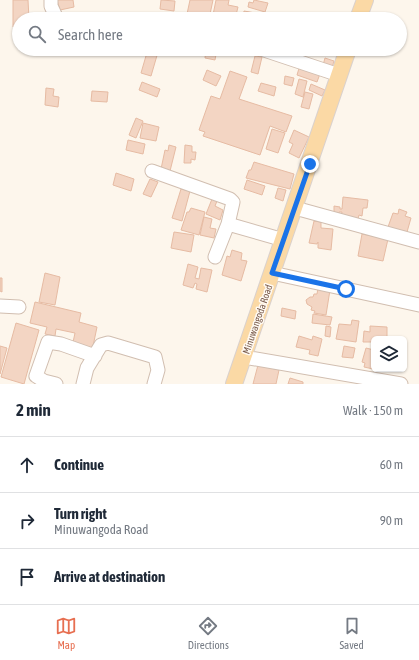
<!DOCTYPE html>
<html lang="en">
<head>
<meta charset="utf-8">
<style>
	body { margin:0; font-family:"Asap Condensed",sans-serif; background:#f2f2f3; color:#1f2937 }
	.controls { position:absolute; right:12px; bottom:12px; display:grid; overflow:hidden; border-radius:6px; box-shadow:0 1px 3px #0004 }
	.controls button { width:36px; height:36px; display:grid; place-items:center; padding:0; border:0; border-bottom:1px solid #e0e1e3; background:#fff; color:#1f2937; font:20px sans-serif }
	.stop { position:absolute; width:12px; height:12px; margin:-9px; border:3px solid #1a73e8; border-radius:50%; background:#fff }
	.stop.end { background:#1a73e8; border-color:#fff; box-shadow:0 1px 4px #0008 }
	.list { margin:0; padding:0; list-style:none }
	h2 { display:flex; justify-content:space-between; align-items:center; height:52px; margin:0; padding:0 16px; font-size:17px }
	h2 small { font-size:13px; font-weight:400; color:#747a83 }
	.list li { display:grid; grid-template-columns:26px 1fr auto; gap:12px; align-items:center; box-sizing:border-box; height:56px; padding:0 16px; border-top:1px solid #e0e1e3 }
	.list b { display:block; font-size:15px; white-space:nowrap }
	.list p { margin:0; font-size:13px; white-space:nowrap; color:#747a83 }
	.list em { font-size:13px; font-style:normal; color:#747a83 }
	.icon { flex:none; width:22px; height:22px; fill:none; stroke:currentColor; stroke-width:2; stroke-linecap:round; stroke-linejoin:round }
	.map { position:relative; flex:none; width:419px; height:384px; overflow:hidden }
	.search { position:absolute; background:#fff; box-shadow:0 1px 3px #0004; left:12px; right:12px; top:12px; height:44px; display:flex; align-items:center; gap:10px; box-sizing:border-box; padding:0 14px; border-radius:22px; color:#747a83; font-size:15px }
	.sheet { height:220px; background:#fff }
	nav { display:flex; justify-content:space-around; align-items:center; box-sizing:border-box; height:56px; border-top:1px solid #e0e1e3; background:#fff; font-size:11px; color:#747a83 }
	nav a { display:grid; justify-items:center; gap:2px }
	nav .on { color:#e76f51 }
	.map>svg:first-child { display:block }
</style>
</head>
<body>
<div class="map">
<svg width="419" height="384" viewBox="0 0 419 384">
	<rect width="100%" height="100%" fill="#fdf6ec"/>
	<!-- building -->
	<path fill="#f3d5c3" stroke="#e6bba3" d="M13 0H28L29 19H19V27H13Z
		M57 0H73L74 7 60 10Z
		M161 0 175 1 174 11 160 9Z
		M190 0H213L209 19 187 14Z
		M216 0H229L228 5 238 7 235 19H216L217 16 213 15Z
		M254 0 268 3 265 12 248 7 249 2 253 3Z
		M244 11 261 14V19H243Z
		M264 15 274 18 273 19H263Z
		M148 49 158 52 151 76 141 73Z
		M189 49H200L198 52Z
		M206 49H217L215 60 205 58Z
		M305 49H322L320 55 305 51Z
		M329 49H338L337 52Z
		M255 56 262 57 258 74 251 72Z
		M325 58 334 61 332 68 323 65Z
		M300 65 321 71 317 82 297 75Z
		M207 70 221 76 216 86 203 80Z
		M230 71 247 77 239 99 292 116 286 132 270 126 260 155 203 136 205 132 199 130 211 96 220 99Z
		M285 76 294 78 292 86 284 84Z
		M299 79 307 81 303 97 295 94Z
		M142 82 160 89 157 97 139 90Z
		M261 83 276 87 274 96 258 91Z
		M311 84 325 90 322 96 309 90Z
		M46 88 54 89 53 96 59 97 58 107 45 105Z
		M92 91 108 92 107 102 91 101Z
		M305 92 313 94 309 109 301 107Z
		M136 118 143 121 136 138 129 135Z
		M143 123 159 127 156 141 140 138Z
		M272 129 285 133 278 153 266 149Z
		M294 130 309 137 299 158 289 153 293 144 289 142Z
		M128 140 145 144 143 154 126 150Z
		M169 145 176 147 170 171 161 169 165 150 168 151Z
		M185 145 192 146V152H196L195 160 191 159V163H184Z
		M254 162 294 174 290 189 246 178 249 170H251Z
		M116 173 134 179 131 191 113 185Z
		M150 179 158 182 151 197 143 194Z
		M247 180 265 186 262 195 244 189Z
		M278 188 286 190 283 201 275 198Z
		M181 189 190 191 182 221 172 218Z
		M343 197 368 200 367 208H363L362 216 359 215 358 219 341 217 342 212H339V215L334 214V206L340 207V209H342Z
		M212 199 217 201 215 206 223 210 220 220 206 214Z
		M191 208 205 212 199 235 181 230 187 212H189Z
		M399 209 407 212 405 216 411 218 407 232 388 227 393 213 398 214Z
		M204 217 212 219 210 228 216 229 214 238 200 235Z
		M314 221 321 222V228L333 229 331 250 318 248V242L317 244 309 243Z
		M174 232 194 235 191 252 171 248Z
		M362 234 388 239 383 261 358 256Z
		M232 250 242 253 241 260 247 261 241 281 222 275 227 256 230 257Z
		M188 264 198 267 195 278 199 279 201 268 212 270 207 292 196 289 197 284 195 283 193 288 183 285Z
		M45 273 60 277 55 305 39 302Z
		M0 278H2V292L0 291Z
		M318 288 330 290 326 315 314 313 315 311 311 310 312 307 307 304 306 300 310 297H313L314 294H317Z
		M35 302 81 313 79 322 97 327 92 351 72 347 75 333 56 329 55 336 45 334 47 327 30 323Z
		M282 308 296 311 295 319 281 316Z
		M313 314 332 317 330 325 312 323Z
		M352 320 359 321 356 342 336 339 339 324 351 325Z
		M16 323 39 330 24 384 1 377Z
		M326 326 331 327 330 337 325 336Z
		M370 326 387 327V339H374V342H363L364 331 370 332Z
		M299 336 312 340 313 336 322 339 318 356 309 354 310 350 296 347Z
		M0 346 7 348 0 374Z
		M344 346 355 348 353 358 342 357Z
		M366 348 374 350 373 369 364 367 365 363 362 362Z
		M258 365 279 370 276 384H253Z
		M290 378 303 382V384H288Z"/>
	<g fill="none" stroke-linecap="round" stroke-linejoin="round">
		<!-- minor casing -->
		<g stroke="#d1beb0" stroke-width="15">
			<path id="minor" d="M51 0V6L57 19
				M261 49 339 75
				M152 171 230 199 233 202 228 224 215 257
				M295 208 419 242
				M228 224 284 240
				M272 273 419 305
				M0 306 19 307
				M244 357 401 384
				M56 384 44 381 36 376 48 342 61 344 95 356
				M83 384 87 368 101 345 108 343 155 357 158 370 154 384"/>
		</g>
		<!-- major casing -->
		<g stroke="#dad1cd" stroke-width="18">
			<path id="major" d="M358 19 365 0
				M234 384 348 49"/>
		</g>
		<!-- minor -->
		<use href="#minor" stroke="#fff" stroke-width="13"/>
		<!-- major -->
		<use href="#major" stroke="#fbd9a5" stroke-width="16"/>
	</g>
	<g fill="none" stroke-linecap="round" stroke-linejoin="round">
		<!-- route -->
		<path stroke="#1a73e8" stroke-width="5" d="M310 164 272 273 346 289"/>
	</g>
	<g text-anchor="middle" stroke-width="3" stroke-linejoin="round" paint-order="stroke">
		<!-- street labels -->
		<g font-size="10" fill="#7a5c4d" stroke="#fffaf3">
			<text transform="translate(257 319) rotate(-71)" y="4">Minuwangoda Road</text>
		</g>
	</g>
</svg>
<div class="controls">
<button><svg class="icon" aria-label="layers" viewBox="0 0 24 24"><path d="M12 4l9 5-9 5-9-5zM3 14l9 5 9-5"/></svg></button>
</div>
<div class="stop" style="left:346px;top:289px"></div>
<div class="stop end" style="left:310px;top:164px"></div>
<div class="search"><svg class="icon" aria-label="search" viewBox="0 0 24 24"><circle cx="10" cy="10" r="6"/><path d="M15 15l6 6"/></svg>Search here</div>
</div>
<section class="sheet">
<h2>2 min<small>Walk · 150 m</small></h2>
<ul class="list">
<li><svg class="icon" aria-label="ahead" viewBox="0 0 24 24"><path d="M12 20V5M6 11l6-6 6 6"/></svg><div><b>Continue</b></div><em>60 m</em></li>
<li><svg class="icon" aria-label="right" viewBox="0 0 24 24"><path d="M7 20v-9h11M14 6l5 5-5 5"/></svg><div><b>Turn right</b><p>Minuwangoda Road</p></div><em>90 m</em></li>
<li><svg class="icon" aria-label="arrive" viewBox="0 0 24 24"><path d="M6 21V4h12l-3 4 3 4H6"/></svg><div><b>Arrive at destination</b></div></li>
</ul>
</section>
<nav>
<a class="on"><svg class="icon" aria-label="map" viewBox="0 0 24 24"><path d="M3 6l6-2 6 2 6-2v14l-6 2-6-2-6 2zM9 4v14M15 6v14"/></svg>Map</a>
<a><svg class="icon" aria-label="directions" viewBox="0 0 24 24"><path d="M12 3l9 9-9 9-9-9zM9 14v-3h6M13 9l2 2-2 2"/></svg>Directions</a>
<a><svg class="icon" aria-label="saved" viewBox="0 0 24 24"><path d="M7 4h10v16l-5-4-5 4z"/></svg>Saved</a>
</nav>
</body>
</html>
